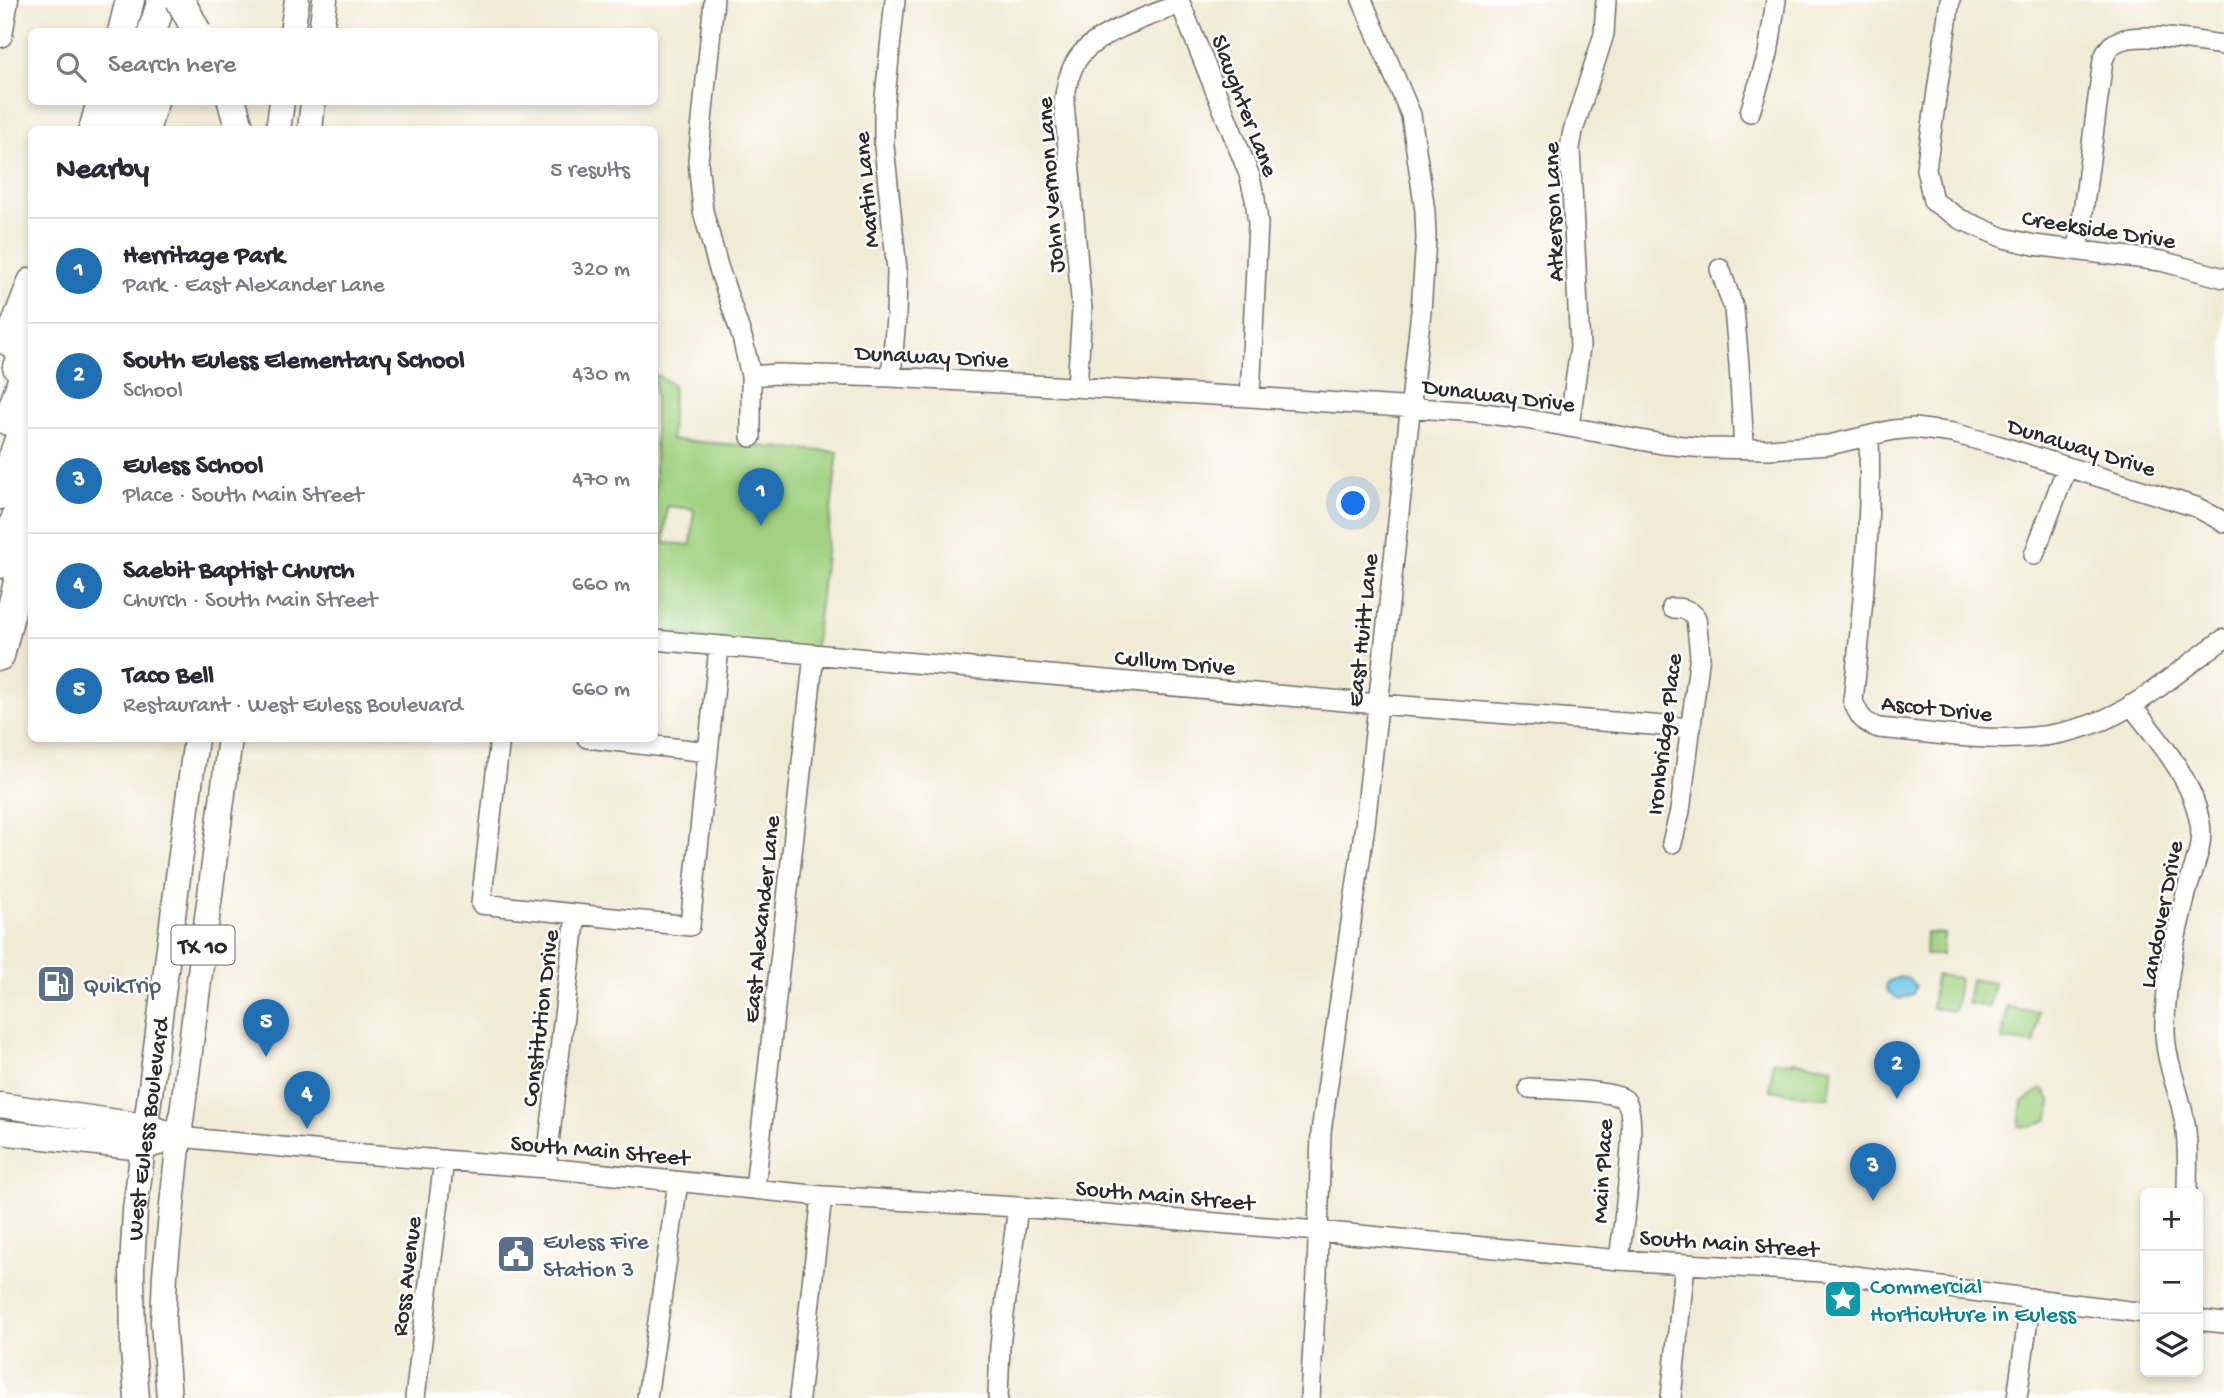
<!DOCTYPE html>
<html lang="en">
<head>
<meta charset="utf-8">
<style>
	body { margin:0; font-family:"Gochi Hand",sans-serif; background:#f2f2f3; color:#2b2b33 }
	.controls { position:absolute; right:21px; bottom:21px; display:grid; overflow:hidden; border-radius:10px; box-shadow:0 4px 10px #0003 }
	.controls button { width:63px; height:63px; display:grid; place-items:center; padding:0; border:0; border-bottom:2px solid #e1e1e2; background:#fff; color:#2b2b33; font:35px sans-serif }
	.you { position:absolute; left:1354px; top:504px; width:24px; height:24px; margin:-18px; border:5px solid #fff; border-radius:50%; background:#1a73e8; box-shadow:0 0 0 10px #1a73e833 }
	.badge { display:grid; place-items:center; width:46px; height:46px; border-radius:50%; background:#1f6fb2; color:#fff; font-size:23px; font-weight:700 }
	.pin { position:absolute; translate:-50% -58px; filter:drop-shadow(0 2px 4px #0008) }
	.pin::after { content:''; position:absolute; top:37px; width:24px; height:21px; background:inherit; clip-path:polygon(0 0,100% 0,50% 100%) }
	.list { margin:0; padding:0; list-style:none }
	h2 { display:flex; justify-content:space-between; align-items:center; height:91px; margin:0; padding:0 28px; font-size:30px }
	h2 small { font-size:23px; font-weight:400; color:#7c7c81 }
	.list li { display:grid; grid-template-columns:46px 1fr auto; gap:21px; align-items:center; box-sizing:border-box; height:105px; padding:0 28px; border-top:2px solid #e1e1e2 }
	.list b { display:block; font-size:26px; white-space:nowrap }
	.list p { margin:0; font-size:23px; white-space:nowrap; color:#7c7c81 }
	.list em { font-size:23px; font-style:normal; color:#7c7c81 }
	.icon { flex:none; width:38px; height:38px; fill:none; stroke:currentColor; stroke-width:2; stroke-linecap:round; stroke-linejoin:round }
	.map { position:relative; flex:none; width:2224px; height:1398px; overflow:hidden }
	.search { position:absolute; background:#fff; box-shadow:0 4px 10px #0003; left:28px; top:28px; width:630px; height:77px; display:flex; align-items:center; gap:18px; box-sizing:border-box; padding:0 24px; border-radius:10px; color:#7c7c81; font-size:26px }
	.panel { position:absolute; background:#fff; box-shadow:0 4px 10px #0003; left:28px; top:126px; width:630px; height:616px; border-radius:10px }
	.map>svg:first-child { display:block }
</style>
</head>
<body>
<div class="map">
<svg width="2224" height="1398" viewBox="0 0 2224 1398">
	<rect width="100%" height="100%" fill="#fff"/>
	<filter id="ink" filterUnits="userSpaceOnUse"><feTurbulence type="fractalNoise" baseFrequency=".0143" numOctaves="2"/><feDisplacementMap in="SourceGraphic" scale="14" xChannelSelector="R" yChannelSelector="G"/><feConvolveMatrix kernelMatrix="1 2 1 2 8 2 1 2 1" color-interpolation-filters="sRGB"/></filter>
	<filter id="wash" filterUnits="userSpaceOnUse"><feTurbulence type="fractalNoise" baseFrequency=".00686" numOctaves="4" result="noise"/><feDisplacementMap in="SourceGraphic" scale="28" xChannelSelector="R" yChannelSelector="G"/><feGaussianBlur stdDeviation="1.57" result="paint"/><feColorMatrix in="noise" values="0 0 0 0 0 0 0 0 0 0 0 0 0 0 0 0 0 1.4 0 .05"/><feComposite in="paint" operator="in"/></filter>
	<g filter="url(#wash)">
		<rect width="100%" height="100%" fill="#f1ebd5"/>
		<!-- green -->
		<path fill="#a0d281" stroke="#667e56" stroke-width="2" fill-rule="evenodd" d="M655 374 673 385 671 440 838 452 814 654 655 631ZM667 506 694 509 691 545 664 543Z
			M1926 933 1944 934 1942 955H1925Z
			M1936 975 1959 978 1955 1011 1932 1008Z
			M1971 979 1994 983 1989 1007 1967 1003Z
			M2007 1007 2039 1012 2035 1044 2002 1040Z
			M1773 1061 1793 1063V1061L1833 1067 1829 1097 1809 1096 1770 1090Z
			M2042 1089 2045 1091 2051 1102 2049 1119 2031 1127 2019 1126 2022 1102Z"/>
		<!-- water -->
		<path fill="#64c3e2" stroke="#487786" stroke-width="2" d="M1899 977 1909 979 1916 986 1913 994 1899 999 1888 992 1886 987 1887 982Z"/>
	</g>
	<g filter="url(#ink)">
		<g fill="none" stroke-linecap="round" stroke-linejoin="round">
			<!-- minor casing -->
			<g stroke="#706e66" stroke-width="22">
				<path id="minor" d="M714 0 698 161 703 211 718 266 742 337 751 376V437
					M1179 0 1249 174 1255 199 1258 223 1250 397
					M1950 0 1926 169 1933 201 1960 219 2004 238 2034 245 2161 261 2224 278
					M1750 112 1768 54 1776 0
					M2078 250 2103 60C2106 53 2108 47 2115 43 2135 30 2199 42 2224 45
					M1720 269 1734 309 1739 365 1744 449
					M751 376 776 374 891 377 1250 397 1476 412 1526 419 1662 444 1705 448 1768 449 1829 445 1893 430 1914 428 1953 433 2000 446 2196 507 2224 522
					M891 377 896 317 897 270 884 146V107L895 0
					M1077 387 1082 310 1064 103C1066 87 1069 70 1079 57 1097 32 1152 15 1180 4
					M1569 427 1580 347 1570 148 1573 131 1604 34 1606 0
					M1869 437C1872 525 1862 613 1853 701 1859 716 1863 723 1879 728 1974 737 2057 756 2142 699 2170 680 2196 658 2224 639
					M2034 555 2067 467
					M1672 608C1681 608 1690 609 1696 618L1700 655 1680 811 1672 843
					M654 640 1378 704 1691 728
					M2131 705C2158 740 2192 777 2200 823 2204 845 2193 869 2187 890 2176 933 2165 981 2165 1026 2164 1060 2180 1091 2185 1124 2189 1147 2187 1171 2187 1193
					M500 738 481 904 690 926 719 647
					M587 738 708 752
					M1529 1088C1546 1089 1615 1090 1625 1100 1640 1115 1622 1234 1619 1260
					M179 1137 323 1151 546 1168 822 1196 1018 1207 1318 1231 1619 1260 1823 1272 2145 1313
					M546 1168 576 914
					M755 1188 814 654
					M2198 1320 2224 1323
					M415 1398 444 1160
					M647 1398 678 1182
					M799 1398 822 1196
					M998 1398 1000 1345 1018 1207
					M1310 1398 1317 1273 1321 1132 1365 825 1421 311 1426 239 1425 211 1411 115 1362 0
					M1671 1398 1685 1264
					M2017 1398 2031 1298"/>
			</g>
			<!-- major casing -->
			<g stroke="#706e66" stroke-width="27">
				<g id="major">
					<path d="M292 32 297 0"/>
					<path d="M321 32 325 0"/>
					<path d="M0 35 6 0"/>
					<path d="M278 130 282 102"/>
					<path d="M310 130 313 102"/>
					<path d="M0 1105 145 1126 161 1131"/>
					<path d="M0 1132 142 1148 158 1143"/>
					<path id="s1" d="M137 1398 133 1351 132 1269 135 1210 196 738"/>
					<path d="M169 1398 163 1323 165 1274 179 1137 230 738"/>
				</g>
			</g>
			<!-- highway casing -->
			<g stroke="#706e66" stroke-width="31">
				<path id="highway" d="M122 32 130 0
					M152 32 162 0
					M232 102 240 130
					M93 130 101 102
					M121 130 130 102
					M145 130 154 102
					M9 342 32 282
					M17 367 32 323
					M8 421 32 351
					M0 495 32 401
					M0 564 32 470
					M0 656 32 525"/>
			</g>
			<!-- minor -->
			<use href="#minor" stroke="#fff" stroke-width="19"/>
			<!-- major -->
			<use href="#major" stroke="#fff" stroke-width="24"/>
			<!-- highway -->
			<use href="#highway" stroke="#fff" stroke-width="28"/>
			<!-- highway-bridge casing -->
			<g stroke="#706e66" stroke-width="31" stroke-linecap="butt">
				<path id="highway-bridge" d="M180 0 197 32"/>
			</g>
			<!-- highway-bridge -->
			<use href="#highway-bridge" stroke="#fff" stroke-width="28"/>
		</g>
	</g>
	<!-- icons -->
	<defs>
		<g id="fuel-square" transform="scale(2.0125)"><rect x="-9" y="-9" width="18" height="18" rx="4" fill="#5c6f8a" stroke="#fff"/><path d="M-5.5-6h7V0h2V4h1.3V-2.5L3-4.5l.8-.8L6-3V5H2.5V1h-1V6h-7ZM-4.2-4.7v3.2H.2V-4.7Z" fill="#fff"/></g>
		<g id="civic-square" transform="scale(2.0125)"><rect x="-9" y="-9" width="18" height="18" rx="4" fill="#5c6f8a" stroke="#fff"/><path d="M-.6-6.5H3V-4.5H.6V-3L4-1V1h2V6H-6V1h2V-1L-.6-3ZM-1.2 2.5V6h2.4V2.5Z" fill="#fff"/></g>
		<g id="sight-square" transform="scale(2.0125)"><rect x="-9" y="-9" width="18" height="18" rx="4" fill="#0f9aa8" stroke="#fff"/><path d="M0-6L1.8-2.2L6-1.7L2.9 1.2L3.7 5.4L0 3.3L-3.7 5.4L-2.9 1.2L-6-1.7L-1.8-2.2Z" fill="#fff"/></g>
	</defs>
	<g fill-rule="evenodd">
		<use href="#fuel-square" x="56" y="984"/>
		<use href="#civic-square" x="516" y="1254"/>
		<use href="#sight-square" x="1843" y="1299"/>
	</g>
	<g text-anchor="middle" stroke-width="5" stroke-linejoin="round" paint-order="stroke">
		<!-- shield labels -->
		<rect fill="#fff" stroke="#6b6b6b" stroke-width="2" x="171.5" y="925.5" width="63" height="39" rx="5"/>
		<g font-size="23" font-weight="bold" fill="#2b2b2b">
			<text x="203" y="953">TX 10</text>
		</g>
		<!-- street labels -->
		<g font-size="24" fill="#2b2b2b" stroke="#fff">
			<text transform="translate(1246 105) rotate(69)" y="8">Slaughter Lane</text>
			<text transform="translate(1049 185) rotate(-94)" y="8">John Vernon Lane</text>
			<text transform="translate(865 190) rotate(-95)" y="8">Martin Lane</text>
			<text transform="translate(1552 212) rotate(-92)" y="8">Atkerson Lane</text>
			<text transform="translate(2099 228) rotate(9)" y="8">Creekside Drive</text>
			<text transform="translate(932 355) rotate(3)" y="8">Dunaway Drive</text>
			<text transform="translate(1499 394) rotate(7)" y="8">Dunaway Drive</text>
			<text transform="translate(2082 446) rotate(17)" y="8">Dunaway Drive</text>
			<text transform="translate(1361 630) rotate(-84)" y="8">East Huitt Lane</text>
			<text transform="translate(1175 661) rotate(5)" y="8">Cullum Drive</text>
			<text transform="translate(1937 707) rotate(6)" y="8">Ascot Drive</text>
			<text transform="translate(1663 734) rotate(-83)" y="8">Ironbridge Place</text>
			<text transform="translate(2160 914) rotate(-79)" y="8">Landover Drive</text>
			<text transform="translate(760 919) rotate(-84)" y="8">East Alexander Lane</text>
			<text transform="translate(539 1018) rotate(-83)" y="8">Constitution Drive</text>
			<text dy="8" stroke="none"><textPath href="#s1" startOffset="270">West Euless Boulevard</textPath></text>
			<text transform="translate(600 1149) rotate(5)" y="8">South Main Street</text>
			<text transform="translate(1601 1171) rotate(-87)" y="8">Main Place</text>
			<text transform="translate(1165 1194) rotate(5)" y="8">South Main Street</text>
			<text transform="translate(1729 1242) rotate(4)" y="8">South Main Street</text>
			<text transform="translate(405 1276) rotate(-83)" y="8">Ross Avenue</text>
		</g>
		<!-- service labels -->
		<g font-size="24" fill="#4e5e75" stroke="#fff" text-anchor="start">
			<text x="83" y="992">QuikTrip</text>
			<text x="543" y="1248">Euless Fire<tspan x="543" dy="28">Station 3</tspan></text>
		</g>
		<!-- culture labels -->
		<g font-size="24" fill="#0d838f" stroke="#fff" text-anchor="start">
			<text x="1870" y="1293">Commercial<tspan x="1870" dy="28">Horticulture in Euless</tspan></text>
		</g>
	</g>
</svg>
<div class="controls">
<button>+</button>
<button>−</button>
<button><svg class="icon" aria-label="layers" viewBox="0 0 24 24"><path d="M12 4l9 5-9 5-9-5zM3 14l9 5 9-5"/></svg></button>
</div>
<div class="you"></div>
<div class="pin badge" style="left:761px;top:526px">1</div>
<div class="pin badge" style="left:1897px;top:1099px">2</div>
<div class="pin badge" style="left:1873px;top:1201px">3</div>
<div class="pin badge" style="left:307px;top:1129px">4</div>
<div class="pin badge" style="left:266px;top:1057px">5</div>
<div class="search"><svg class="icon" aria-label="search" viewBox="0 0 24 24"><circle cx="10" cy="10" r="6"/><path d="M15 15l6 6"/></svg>Search here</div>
<section class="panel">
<h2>Nearby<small>5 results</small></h2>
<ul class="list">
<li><span class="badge">1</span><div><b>Herritage Park</b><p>Park · East Alexander Lane</p></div><em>320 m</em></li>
<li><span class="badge">2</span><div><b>South Euless Elementary School</b><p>School</p></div><em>430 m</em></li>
<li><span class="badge">3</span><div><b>Euless School</b><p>Place · South Main Street</p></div><em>470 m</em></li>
<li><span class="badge">4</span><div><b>Saebit Baptist Church</b><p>Church · South Main Street</p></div><em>660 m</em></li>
<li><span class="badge">5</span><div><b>Taco Bell</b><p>Restaurant · West Euless Boulevard</p></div><em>660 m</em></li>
</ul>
</section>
</div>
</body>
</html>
